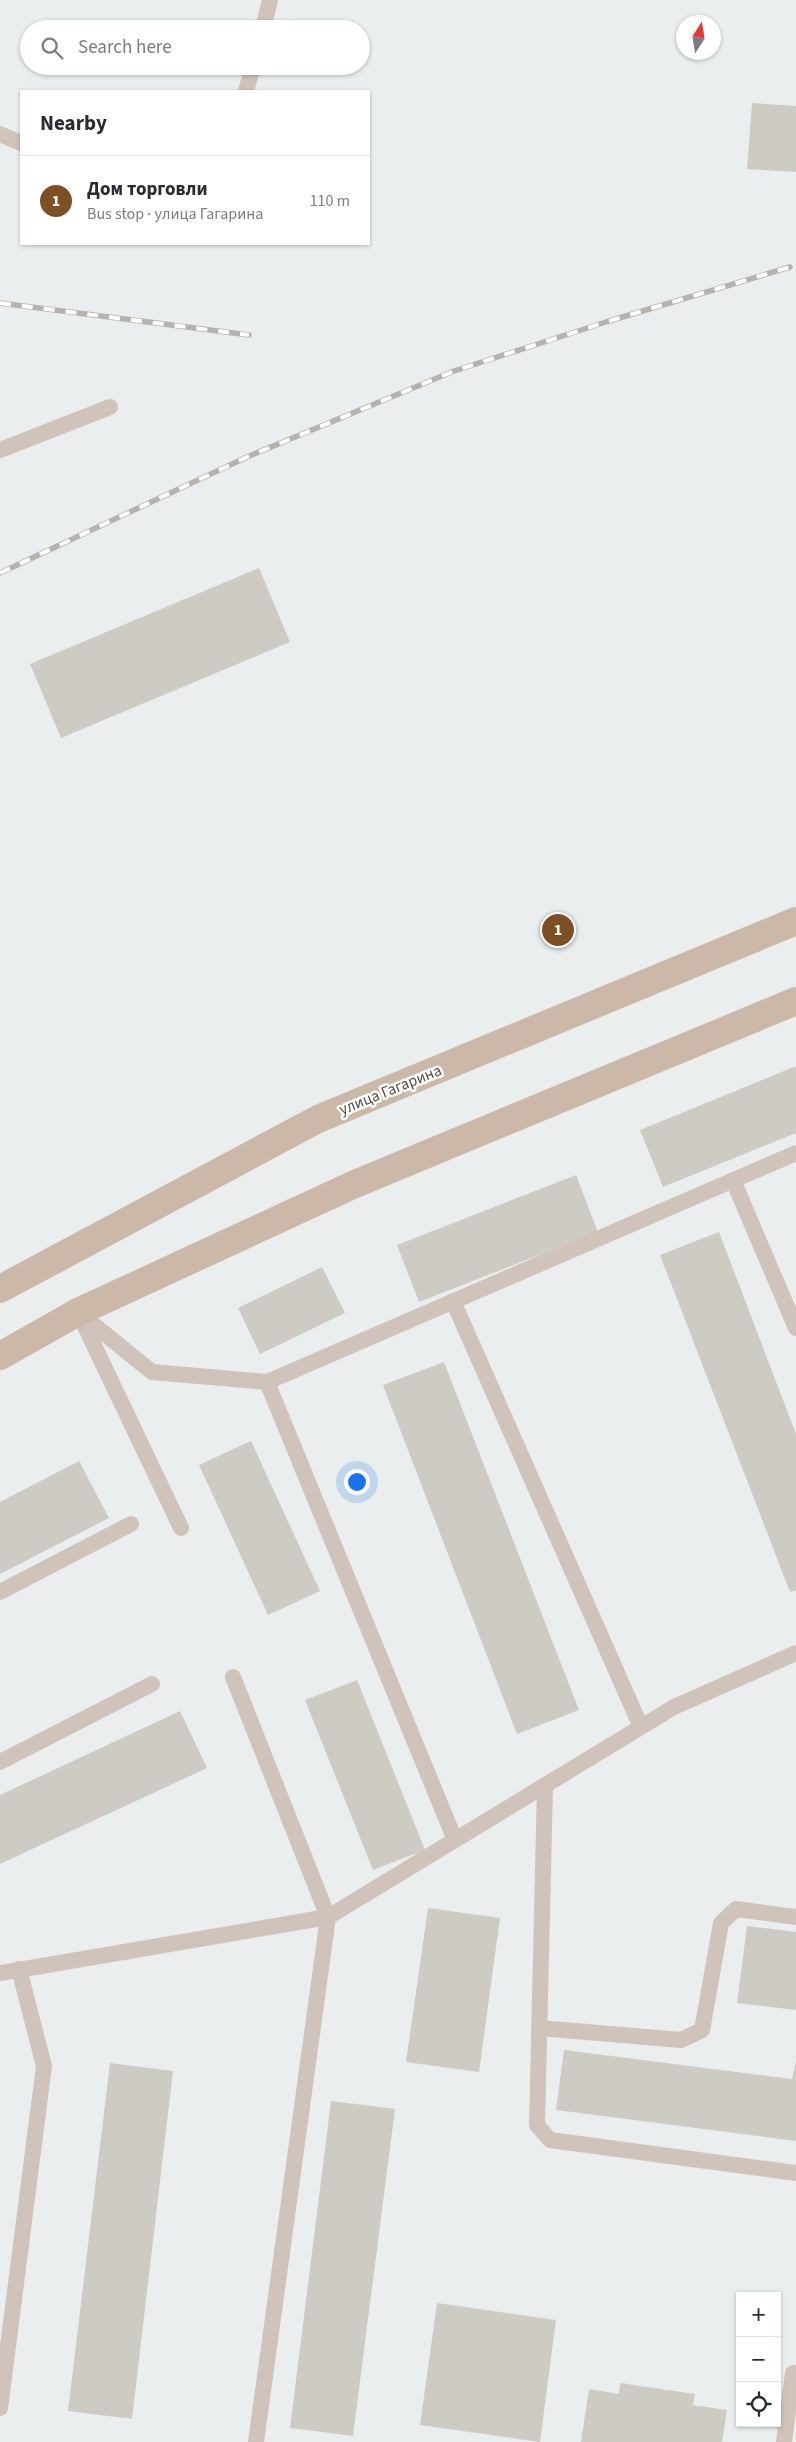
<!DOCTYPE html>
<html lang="en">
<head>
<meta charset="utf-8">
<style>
	body { margin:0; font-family:"Source Sans 3",sans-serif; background:#f2f2f3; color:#2b2b33 }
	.controls { position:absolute; right:15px; bottom:15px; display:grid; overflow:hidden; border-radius:0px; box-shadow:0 1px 4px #0004 }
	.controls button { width:45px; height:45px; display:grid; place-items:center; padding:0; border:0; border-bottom:1px solid #e1e1e2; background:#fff; color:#2b2b33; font:25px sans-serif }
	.compass { position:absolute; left:676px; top:15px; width:45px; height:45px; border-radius:50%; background:#fff; box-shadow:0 1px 4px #0004; rotate:12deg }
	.you { position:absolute; left:356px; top:1481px; width:18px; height:18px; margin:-12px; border:4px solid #fff; border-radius:50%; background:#1a73e8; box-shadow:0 0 0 8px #1a73e833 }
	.badge { display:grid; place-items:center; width:32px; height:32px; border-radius:50%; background:#7c4f25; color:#fff; font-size:16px; font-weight:700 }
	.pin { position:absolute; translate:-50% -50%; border:2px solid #fff; box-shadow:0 1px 5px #0006 }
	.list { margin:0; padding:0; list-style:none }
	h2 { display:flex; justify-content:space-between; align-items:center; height:65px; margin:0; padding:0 20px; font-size:21px }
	h2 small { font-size:16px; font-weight:400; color:#7c7c81 }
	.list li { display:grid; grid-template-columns:32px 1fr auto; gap:15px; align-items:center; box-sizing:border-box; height:90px; padding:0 20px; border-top:1px solid #e1e1e2 }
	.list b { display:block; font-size:19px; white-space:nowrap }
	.list p { margin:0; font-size:16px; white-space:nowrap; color:#7c7c81 }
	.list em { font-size:16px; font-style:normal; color:#7c7c81 }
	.icon { flex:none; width:28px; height:28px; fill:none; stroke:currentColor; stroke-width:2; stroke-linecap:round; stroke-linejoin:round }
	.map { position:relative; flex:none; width:796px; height:2442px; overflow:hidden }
	.search { position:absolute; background:#fff; box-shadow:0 1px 4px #0004; left:20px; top:20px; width:350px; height:55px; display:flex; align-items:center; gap:12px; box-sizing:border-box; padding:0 18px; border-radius:28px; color:#7c7c81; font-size:19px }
	.panel { position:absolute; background:#fff; box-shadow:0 1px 4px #0004; left:20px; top:90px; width:350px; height:155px; border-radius:0px }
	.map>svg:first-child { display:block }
</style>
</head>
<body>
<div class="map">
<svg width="796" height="2442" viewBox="0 0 796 2442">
	<rect width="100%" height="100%" fill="#ebeeee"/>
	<!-- building -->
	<path fill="#cecbc4" d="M752 103 796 106V172L747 169Z
		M259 568 290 642 61 738 30 664Z
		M796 1066V1133L663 1187 640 1130Z
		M576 1175 598 1232 419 1302 397 1245Z
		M719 1232 796 1434V1590L790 1592 660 1255Z
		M322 1267 345 1313 260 1354 238 1308Z
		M444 1362 579 1710 517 1734 383 1385Z
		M251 1441 320 1591 268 1615 199 1465Z
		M79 1461 109 1518 0 1574V1502Z
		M357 1680 425 1850 373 1870 305 1700Z
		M180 1711 207 1768 0 1864V1795Z
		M428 1908 500 1918 479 2072 406 2062Z
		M747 1926 796 1932V2010L737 2003Z
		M564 2050 792 2079 796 2061V2141L556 2110Z
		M110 2063 173 2071 132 2419 68 2411Z
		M331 2101 395 2109 353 2436 290 2428Z
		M437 2303 556 2320 540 2442 420 2425Z
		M620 2383 695 2394 693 2405 727 2410 722 2442H581L589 2389 619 2394Z"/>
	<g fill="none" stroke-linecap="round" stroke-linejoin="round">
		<!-- service -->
		<path stroke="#cfc3bb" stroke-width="16" d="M263 29 270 0
			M246 91 253 66
			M0 134 21 143
			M0 450 110 407
			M733 1180 796 1328
			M453 1301 641 1727
			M78 1312 152 1372 267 1382 796 1153
			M80 1316 181 1528
			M267 1382 455 1840
			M0 1592 131 1524
			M0 1762 152 1684
			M545 1786 537 2125 550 2140 796 2173
			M0 1973 328 1917 233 1677
			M539 2028 681 2040 702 2030 721 1923 736 1909 796 1917
			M0 2408 44 2066 19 1969
			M256 2442 328 1917 674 1707 796 1653
			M784 2442 793 2373H796"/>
		<!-- primary -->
		<path stroke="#ccb8a9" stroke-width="28" d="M0 1289 318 1119 796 921
			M0 1356 78 1312 355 1184 796 1001"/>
		<!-- rail casing -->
		<g stroke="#b6b2ad" stroke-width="5.5">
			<path id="rail" d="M0 303 249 335
				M0 573 247 457 454 371 609 321 790 267"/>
		</g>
		<!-- rail -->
		<use href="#rail" stroke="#fff" stroke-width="4" stroke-dasharray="11" stroke-linecap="butt"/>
	</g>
	<g text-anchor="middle" stroke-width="5" stroke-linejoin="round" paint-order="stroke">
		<!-- street labels -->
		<g font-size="16" fill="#594c43" stroke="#fff">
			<text transform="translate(390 1089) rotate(-22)" y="6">улица Гагарина</text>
		</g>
	</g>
</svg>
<div class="controls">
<button>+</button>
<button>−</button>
<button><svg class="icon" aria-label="locate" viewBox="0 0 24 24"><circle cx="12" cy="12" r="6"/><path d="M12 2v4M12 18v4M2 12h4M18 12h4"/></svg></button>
</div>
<svg class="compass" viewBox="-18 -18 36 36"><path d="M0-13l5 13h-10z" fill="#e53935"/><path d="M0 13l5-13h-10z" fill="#7c7c81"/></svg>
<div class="you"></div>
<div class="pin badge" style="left:558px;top:930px">1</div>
<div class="search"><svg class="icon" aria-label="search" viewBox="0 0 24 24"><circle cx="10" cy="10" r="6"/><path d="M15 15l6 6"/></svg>Search here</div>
<section class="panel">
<h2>Nearby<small></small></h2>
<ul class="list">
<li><span class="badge">1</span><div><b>Дом торговли</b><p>Bus stop · улица Гагарина</p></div><em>110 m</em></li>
</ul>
</section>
</div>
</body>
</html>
